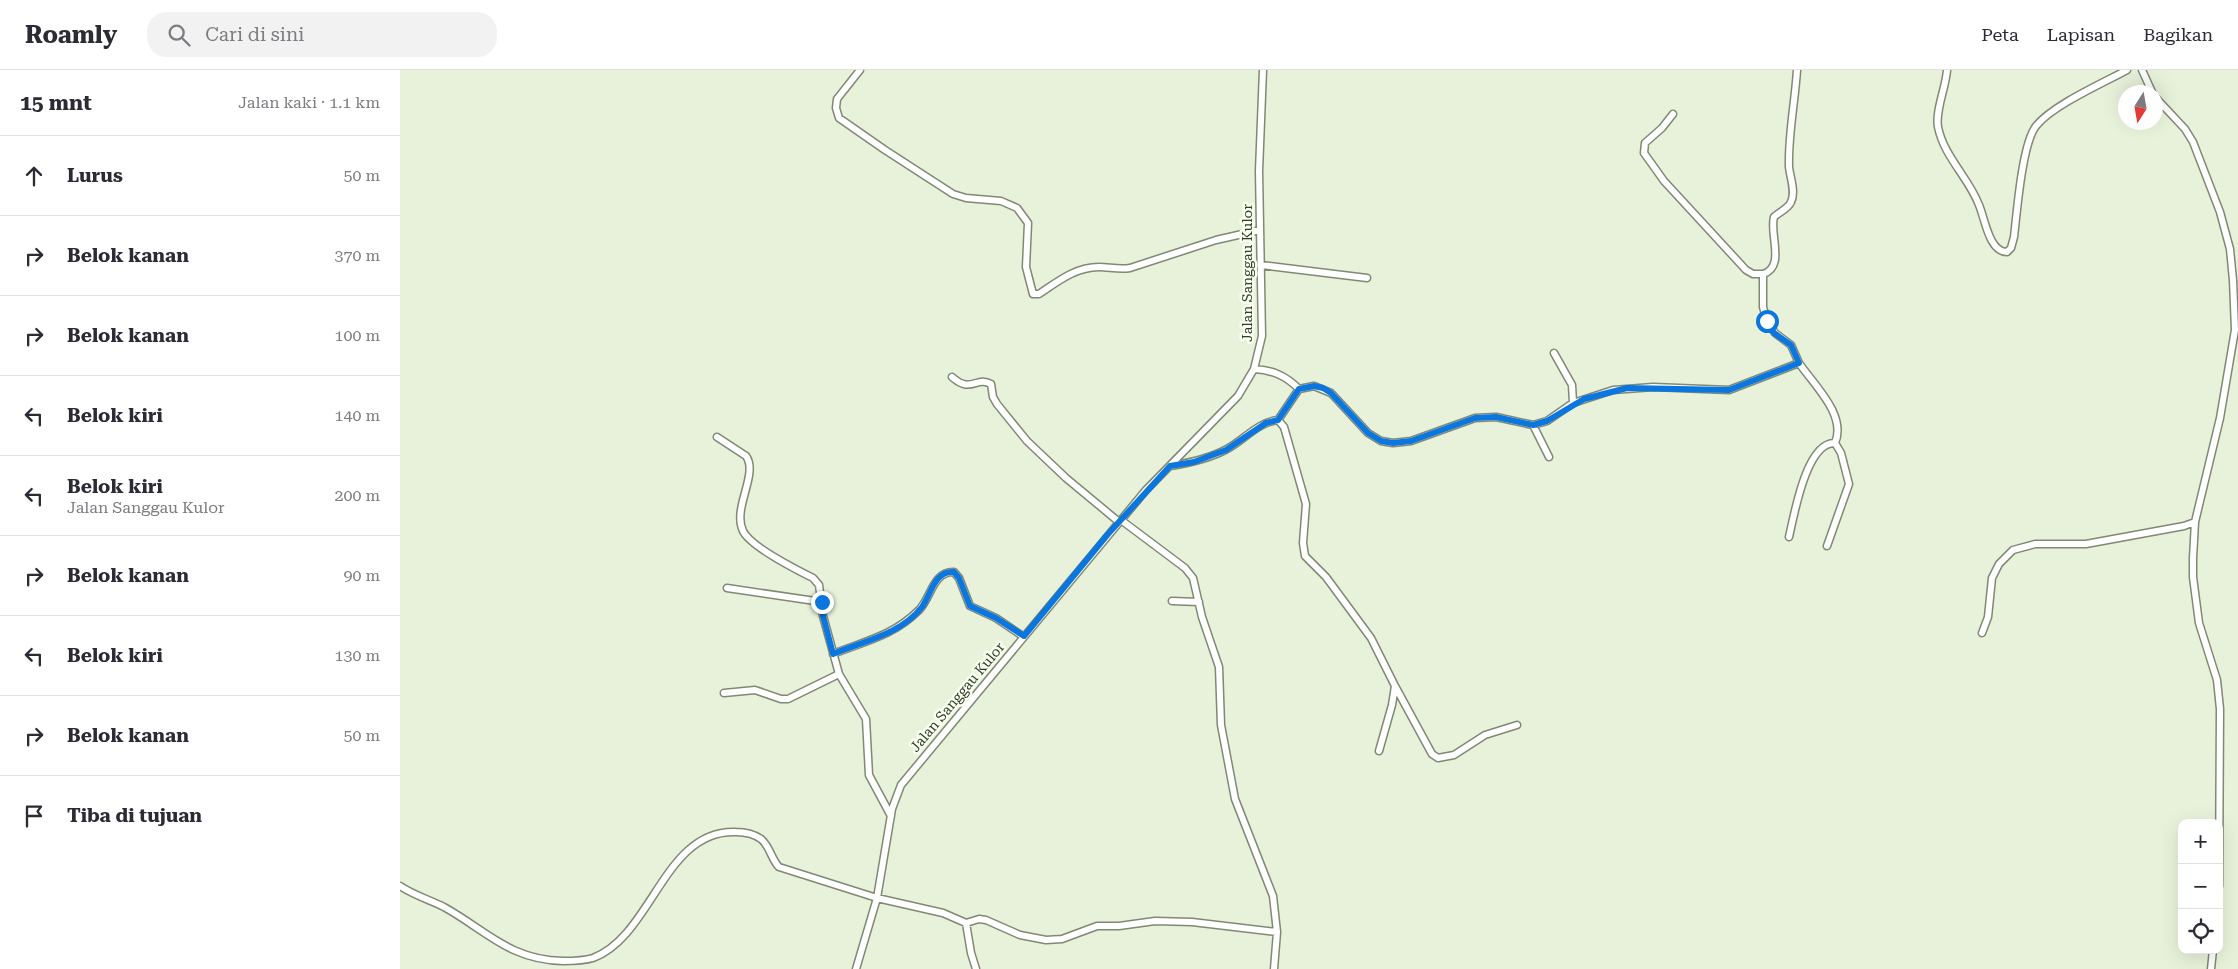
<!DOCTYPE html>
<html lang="id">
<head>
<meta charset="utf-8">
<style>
	body { margin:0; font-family:"Roboto Serif",serif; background:#f2f2f3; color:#2b2b33 }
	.controls { position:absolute; right:15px; bottom:15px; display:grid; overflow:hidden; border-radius:10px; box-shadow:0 5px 20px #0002 }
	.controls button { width:45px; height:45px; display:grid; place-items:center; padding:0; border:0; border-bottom:1px solid #e1e1e2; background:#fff; color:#2b2b33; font:25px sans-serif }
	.compass { position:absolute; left:1718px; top:15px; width:45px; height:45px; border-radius:50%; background:#fff; box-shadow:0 5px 20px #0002; rotate:191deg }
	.stop { position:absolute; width:15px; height:15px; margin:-11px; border:4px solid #0b76de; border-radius:50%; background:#fff }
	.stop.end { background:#0b76de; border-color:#fff; box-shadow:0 1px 5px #0008 }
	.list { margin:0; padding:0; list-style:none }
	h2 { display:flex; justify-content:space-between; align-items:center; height:65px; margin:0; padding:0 20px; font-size:21px }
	h2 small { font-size:16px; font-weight:400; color:#7c7c81 }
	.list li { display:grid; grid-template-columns:32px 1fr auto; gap:15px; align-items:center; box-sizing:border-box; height:80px; padding:0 20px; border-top:1px solid #e1e1e2 }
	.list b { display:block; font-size:19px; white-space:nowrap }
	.list p { margin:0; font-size:16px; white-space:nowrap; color:#7c7c81 }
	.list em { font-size:16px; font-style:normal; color:#7c7c81 }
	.icon { flex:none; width:28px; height:28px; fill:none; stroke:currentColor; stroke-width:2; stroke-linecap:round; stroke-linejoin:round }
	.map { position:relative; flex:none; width:1838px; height:899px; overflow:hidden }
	header { display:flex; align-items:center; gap:30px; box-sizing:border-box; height:70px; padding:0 25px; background:#fff; border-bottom:1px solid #e1e1e2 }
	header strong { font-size:24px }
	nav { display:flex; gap:28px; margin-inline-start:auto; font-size:18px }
	.search { width:350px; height:45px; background:#f2f2f3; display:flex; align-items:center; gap:12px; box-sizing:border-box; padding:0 18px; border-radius:20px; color:#7c7c81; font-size:19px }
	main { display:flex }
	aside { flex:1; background:#fff }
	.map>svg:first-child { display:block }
</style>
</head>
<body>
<header>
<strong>Roamly</strong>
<div class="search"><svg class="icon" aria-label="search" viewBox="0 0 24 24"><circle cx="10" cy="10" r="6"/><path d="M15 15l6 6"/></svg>Cari di sini</div>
<nav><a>Peta</a><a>Lapisan</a><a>Bagikan</a></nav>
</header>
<main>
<aside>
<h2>15 mnt<small>Jalan kaki · 1.1 km</small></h2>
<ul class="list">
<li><svg class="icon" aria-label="ahead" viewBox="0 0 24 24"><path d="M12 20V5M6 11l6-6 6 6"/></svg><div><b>Lurus</b></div><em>50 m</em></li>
<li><svg class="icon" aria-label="right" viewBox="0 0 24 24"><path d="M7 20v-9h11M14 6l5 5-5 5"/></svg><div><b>Belok kanan</b></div><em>370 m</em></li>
<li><svg class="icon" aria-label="right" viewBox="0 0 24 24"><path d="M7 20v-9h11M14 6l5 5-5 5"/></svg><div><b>Belok kanan</b></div><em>100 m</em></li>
<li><svg class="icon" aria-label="left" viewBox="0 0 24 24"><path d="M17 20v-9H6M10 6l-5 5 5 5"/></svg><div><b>Belok kiri</b></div><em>140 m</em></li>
<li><svg class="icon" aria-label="left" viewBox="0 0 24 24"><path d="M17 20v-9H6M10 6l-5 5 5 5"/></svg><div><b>Belok kiri</b><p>Jalan Sanggau Kulor</p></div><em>200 m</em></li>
<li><svg class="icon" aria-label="right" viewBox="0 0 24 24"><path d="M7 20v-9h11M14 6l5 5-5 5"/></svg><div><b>Belok kanan</b></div><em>90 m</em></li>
<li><svg class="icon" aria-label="left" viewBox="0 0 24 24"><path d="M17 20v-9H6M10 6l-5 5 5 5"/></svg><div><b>Belok kiri</b></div><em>130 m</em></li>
<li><svg class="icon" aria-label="right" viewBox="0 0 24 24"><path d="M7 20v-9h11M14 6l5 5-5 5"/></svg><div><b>Belok kanan</b></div><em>50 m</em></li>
<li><svg class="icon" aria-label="arrive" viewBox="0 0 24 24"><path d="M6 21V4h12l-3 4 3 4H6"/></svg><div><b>Tiba di tujuan</b></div></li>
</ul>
</aside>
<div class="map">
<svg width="1838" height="899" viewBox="0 0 1838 899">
	<rect width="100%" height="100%" fill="#e8f2db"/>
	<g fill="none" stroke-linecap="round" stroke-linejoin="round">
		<!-- street casing -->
		<g stroke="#7f8973" stroke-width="9">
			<path id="street" d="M460 0 437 29 436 38 439 48 485 80 553 124 566 128 601 131 617 138 628 153 626 197 633 224H639C657 212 675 197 699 197 709 197 719 200 730 198L816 170 860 160
				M1547 0C1546 17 1535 41 1538 57 1544 87 1569 108 1579 135 1585 149 1589 182 1607 182L1611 178 1614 167C1617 142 1622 74 1636 56 1653 35 1703 13 1727 0
				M1742 0 1752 22
				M1756 28 1785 59 1793 72 1820 142 1830 179 1833 210 1835 260 1820 348 1795 452 1793 488V507L1799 553 1817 610 1820 639 1819 816
				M1273 44 1262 58 1245 73 1244 83 1264 111 1346 200 1353 204H1363
				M861 195 967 208
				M1154 283 1172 315 1173 333
				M1399 293C1414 315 1447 345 1435 373
				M854 299C873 300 886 306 899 319
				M552 307C571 324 576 306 591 314L593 327 597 334 627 371 666 408 719 452
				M878 350 884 357 906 434 903 473 905 486 926 507 971 568 995 616 992 635 979 681
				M1133 355 1149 387
				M317 367 346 386C359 404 332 438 343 461 350 476 397 500 413 508L419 515 423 546 439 604 466 649 469 705 491 746
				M770 396C789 393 809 389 827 379 844 370 858 352 878 350L899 319 914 316 931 323 968 363 981 371 993 373 1011 371 1075 348 1096 347 1133 355 1147 351 1173 333 1213 320 1253 317 1329 320 1399 293 1391 275 1375 263 1367 251 1363 237V204C1386 197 1369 164 1374 147 1379 142 1388 139 1391 132 1396 122 1390 107 1389 97 1388 65 1395 32 1397 0
				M721 450 785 498 793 508 802 547 819 597 821 655 835 729 873 826 877 862 874 899
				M1389 467C1394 446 1406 372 1435 373
				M1427 476 1449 414 1441 383 1435 373
				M327 518 422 532
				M772 531 799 532
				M1582 563 1588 547 1592 508 1599 494 1613 480 1635 474H1686L1784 456 1795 452
				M433 584C465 571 493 566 519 540 531 528 533 501 554 502L559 508 570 536 596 548 624 567
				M995 616 1032 684 1038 688 1054 685 1085 665 1117 655
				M324 623 355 620 381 629H388L439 604
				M0 816C13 825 30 830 44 837 87 861 110 890 163 891 174 891 183 891 193 888 253 865 264 759 336 762 344 762 354 764 361 769 370 776 371 789 379 797L477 828 543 843 566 853 579 849 586 850 620 865 646 870 662 869 697 856H719L755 851 792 852 877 862
				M566 853 571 883 576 899
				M456 899 477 828 492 739 501 715 746 420 838 326 854 299 862 266 859 101 863 0
				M1811 899 1813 880"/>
		</g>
		<!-- street -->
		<use href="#street" stroke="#fff" stroke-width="6"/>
	</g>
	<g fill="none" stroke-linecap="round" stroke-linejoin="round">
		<!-- route -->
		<path stroke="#0b76de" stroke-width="6" d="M422 532 423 546 433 584C463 571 500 565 522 537 531 524 535 500 554 502L559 508 570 536 596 548 624 566 708 464 770 396 794 392 826 380 866 353 878 350 899 319 914 316 923 318 931 323 968 363 981 371 993 373 1011 371 1075 348 1096 347 1133 355 1147 351 1184 329 1227 318 1329 320 1399 293 1391 275 1374 263 1367 251"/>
	</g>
	<g text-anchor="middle" stroke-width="5" stroke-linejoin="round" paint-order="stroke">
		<!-- street labels -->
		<g font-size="14" fill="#34382f" stroke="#f6ffec">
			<text transform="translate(847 203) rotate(-90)" y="5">Jalan Sanggau Kulor</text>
			<text transform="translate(557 627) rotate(-50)" y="5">Jalan Sanggau Kulor</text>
		</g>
	</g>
</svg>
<div class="controls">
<button>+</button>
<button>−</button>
<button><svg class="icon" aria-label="locate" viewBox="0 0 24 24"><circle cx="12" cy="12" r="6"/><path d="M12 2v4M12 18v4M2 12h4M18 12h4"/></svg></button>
</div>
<svg class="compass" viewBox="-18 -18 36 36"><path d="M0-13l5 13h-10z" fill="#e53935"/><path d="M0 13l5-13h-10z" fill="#7c7c81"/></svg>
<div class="stop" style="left:1367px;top:251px"></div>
<div class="stop end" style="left:422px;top:532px"></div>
</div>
</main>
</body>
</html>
